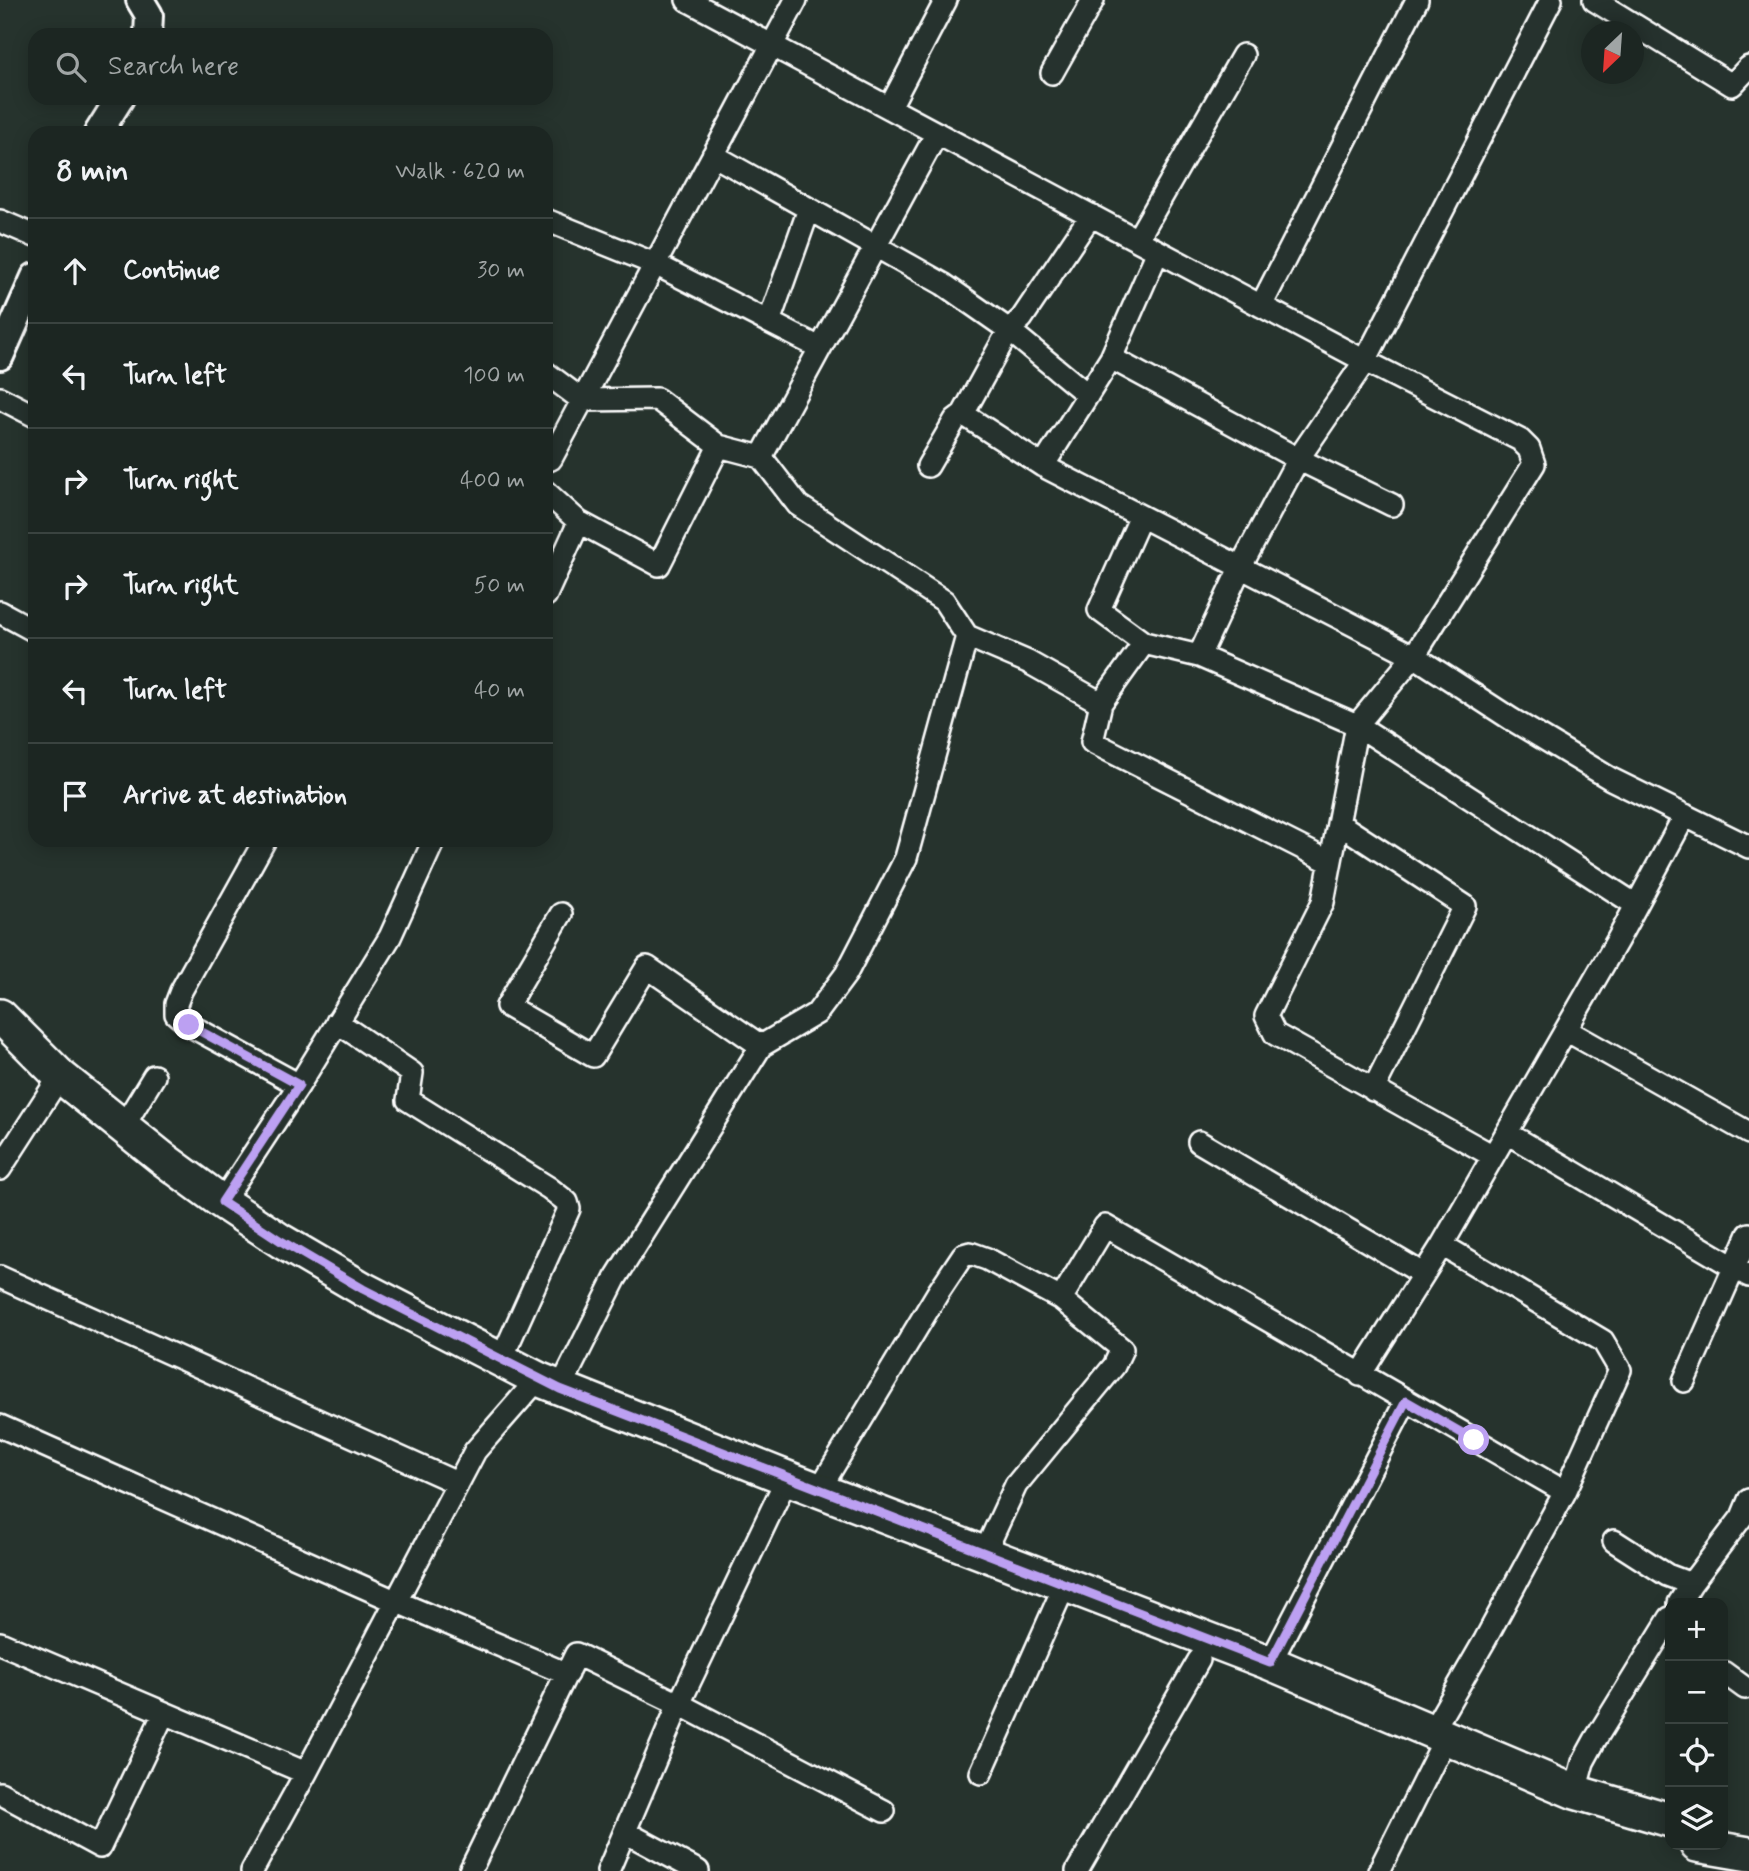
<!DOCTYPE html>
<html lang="en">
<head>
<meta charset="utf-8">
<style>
	body { margin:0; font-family:Mynerve,sans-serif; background:#252e2a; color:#f1f3f6 }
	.controls { position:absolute; right:21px; bottom:21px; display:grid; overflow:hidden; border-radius:14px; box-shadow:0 4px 18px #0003 }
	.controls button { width:63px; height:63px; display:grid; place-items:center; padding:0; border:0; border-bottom:2px solid #3a4340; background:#1c2622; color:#f1f3f6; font:35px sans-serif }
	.compass { position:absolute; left:1581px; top:21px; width:63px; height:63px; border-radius:50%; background:#1c2622; box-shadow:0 4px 18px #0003; rotate:205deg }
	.stop { position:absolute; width:21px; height:21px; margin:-16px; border:5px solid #bca0f2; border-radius:50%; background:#fff }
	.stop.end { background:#bca0f2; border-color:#fff; box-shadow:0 2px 7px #0008 }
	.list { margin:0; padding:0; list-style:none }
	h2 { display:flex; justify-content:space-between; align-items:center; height:91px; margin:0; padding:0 28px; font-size:30px }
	h2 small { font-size:23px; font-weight:400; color:#a0a5a5 }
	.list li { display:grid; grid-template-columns:46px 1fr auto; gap:21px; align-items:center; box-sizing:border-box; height:105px; padding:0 28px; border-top:2px solid #3a4340 }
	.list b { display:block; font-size:26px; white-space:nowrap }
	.list em { font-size:23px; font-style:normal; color:#a0a5a5 }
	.icon { flex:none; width:38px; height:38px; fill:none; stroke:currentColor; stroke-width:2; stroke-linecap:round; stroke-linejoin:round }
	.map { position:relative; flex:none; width:1749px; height:1871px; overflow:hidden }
	.search { position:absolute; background:#1c2622; box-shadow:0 4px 18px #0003; left:28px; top:28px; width:525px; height:77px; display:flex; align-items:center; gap:18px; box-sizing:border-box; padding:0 24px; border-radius:21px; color:#a0a5a5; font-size:26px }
	.panel { position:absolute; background:#1c2622; box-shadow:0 4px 18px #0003; left:28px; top:126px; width:525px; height:721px; border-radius:21px }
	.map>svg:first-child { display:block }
</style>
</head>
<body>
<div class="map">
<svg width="1749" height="1871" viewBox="0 0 1749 1871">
	<rect width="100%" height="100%" fill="#26332d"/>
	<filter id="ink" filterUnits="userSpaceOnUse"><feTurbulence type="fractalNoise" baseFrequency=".0143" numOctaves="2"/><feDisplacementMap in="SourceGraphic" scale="14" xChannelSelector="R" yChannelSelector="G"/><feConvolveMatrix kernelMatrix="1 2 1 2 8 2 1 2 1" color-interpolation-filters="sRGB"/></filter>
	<g filter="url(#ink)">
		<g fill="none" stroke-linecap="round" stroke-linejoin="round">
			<!-- minor casing -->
			<g stroke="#fff" stroke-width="26">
				<path id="minor" d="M687 0 1137 240
					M1551 0 1365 361 1520 440 1529 449 1534 464 1414 656 1511 719 1611 779 1749 847
					M1594 0 1732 85 1749 67
					M1052 73 1093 0
					M890 107 946 0
					M937 133 761 457 798 505 944 601 967 636 1028 662 1101 703
					M713 155 943 284 1009 330 1088 395
					M546 220 655 264 820 348
					M0 221 35 236
					M1158 251 1111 358 1298 459 1392 505
					M1261 306 1417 0
					M769 322 809 209
					M546 373 582 400 657 399 719 446 761 457
					M0 398 35 416
					M963 414 1043 466 1414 656 1357 725 1323 902 1266 1016 1275 1034 1493 1156
					M546 461 551 459 796 0
					M928 466 955 420 963 414 1009 330 1022 318 1091 215
					M1043 466 1111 358
					M546 492 579 522 546 595
					M1141 516 1099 610 1144 643
					M579 522 659 565 719 446
					M0 612 35 631
					M1199 656 1241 566 1298 459 1365 361 1137 240 1243 55
					M1338 823 1465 906 1373 1090
					M265 840 181 991 176 1004V1014L189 1025 299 1085
					M1330 862 1092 742 1101 703 1144 643 1199 656 1357 725 1636 905
					M561 914 507 1006 593 1056 647 967 761 1046
					M337 1022 412 1073 408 1100 549 1188 567 1202 569 1209 501 1360
					M1566 1030 1749 1133
					M123 1127 154 1076
					M1507 1133 1749 1276
					M1199 1142 1423 1274
					M0 1169 60 1076
					M222 1202 299 1085 390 937 434 840
					M0 1277 457 1483
					M1061 1299 1105 1226 1565 1492
					M1360 1375 1442 1245 1617 941 1685 815
					M1684 1381 1749 1234
					M560 1389 615 1279 761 1046 817 1013 846 974 906 858 967 636
					M0 1426 395 1601 567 1674
					M819 1490 939 1291 963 1255 970 1253 987 1259 1061 1299 1122 1349 1114 1366 1016 1485 984 1554
					M1614 1541 1667 1575 1691 1584 1742 1517 1749 1500
					M1679 1603 1691 1584
					M0 1643 306 1773
					M1270 1663 1406 1401
					M1723 1672 1745 1688
					M1433 1730 1485 1640 1565 1492 1620 1370 1603 1341 1442 1245
					M981 1773 1059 1598
					M1575 1792 1583 1762 1595 1740 1670 1618
					M0 1793 100 1847 164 1713
					M625 1832 698 1871
					M252 1871 306 1773 475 1451 538 1379
					M470 1871 576 1654 679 1704 884 1811
					M608 1871 679 1704 787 1478
					M1077 1871 1199 1660
					M1379 1871 1440 1749"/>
			</g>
			<!-- tertiary casing -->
			<g stroke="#fff" stroke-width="32">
				<path id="tertiary" d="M140 0 149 15 148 35
					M98 133 120 98
					M0 356 35 277"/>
			</g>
			<!-- primary casing -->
			<g stroke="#fff" stroke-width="38">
				<path id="primary" d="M0 1016 60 1076 162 1158 222 1202 281 1241 363 1289 538 1379 787 1478 1270 1663 1575 1792 1670 1820
					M1697 1845 1749 1854"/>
			</g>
			<!-- minor -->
			<use href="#minor" stroke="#26332d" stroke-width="21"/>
			<!-- tertiary -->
			<use href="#tertiary" stroke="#26332d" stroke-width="26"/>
			<!-- primary -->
			<use href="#primary" stroke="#26332d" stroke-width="33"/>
		</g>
	</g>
	<g fill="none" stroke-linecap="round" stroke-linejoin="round" filter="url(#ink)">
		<!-- route -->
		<path stroke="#bca0f2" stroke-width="9" d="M189 1025 299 1085 222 1202 281 1241 363 1289 560 1389 1270 1663 1406 1401 1474 1440"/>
	</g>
</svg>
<div class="controls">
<button>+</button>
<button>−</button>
<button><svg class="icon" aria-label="locate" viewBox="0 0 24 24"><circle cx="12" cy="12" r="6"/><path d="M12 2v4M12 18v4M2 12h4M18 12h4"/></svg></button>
<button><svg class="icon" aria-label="layers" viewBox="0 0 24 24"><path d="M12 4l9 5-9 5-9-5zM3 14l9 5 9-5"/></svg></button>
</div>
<svg class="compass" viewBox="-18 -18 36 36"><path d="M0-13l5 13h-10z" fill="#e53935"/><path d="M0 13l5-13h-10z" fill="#a0a5a5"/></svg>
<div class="stop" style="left:1474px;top:1440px"></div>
<div class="stop end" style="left:189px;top:1025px"></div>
<div class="search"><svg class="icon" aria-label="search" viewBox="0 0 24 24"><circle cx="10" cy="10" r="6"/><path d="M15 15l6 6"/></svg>Search here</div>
<section class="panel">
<h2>8 min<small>Walk · 620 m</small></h2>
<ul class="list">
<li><svg class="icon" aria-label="ahead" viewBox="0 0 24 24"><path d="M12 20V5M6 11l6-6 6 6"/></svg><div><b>Continue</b></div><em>30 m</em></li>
<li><svg class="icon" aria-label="left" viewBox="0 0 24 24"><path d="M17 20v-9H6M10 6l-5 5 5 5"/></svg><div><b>Turn left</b></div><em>100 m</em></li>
<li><svg class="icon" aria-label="right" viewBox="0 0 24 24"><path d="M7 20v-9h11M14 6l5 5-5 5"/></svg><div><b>Turn right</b></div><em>400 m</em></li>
<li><svg class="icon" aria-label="right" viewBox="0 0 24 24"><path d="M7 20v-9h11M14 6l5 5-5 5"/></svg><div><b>Turn right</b></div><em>50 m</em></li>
<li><svg class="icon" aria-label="left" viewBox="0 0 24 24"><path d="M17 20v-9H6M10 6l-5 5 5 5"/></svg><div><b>Turn left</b></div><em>40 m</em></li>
<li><svg class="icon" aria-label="arrive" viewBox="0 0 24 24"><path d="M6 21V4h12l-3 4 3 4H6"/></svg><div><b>Arrive at destination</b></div></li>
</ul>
</section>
</div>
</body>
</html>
